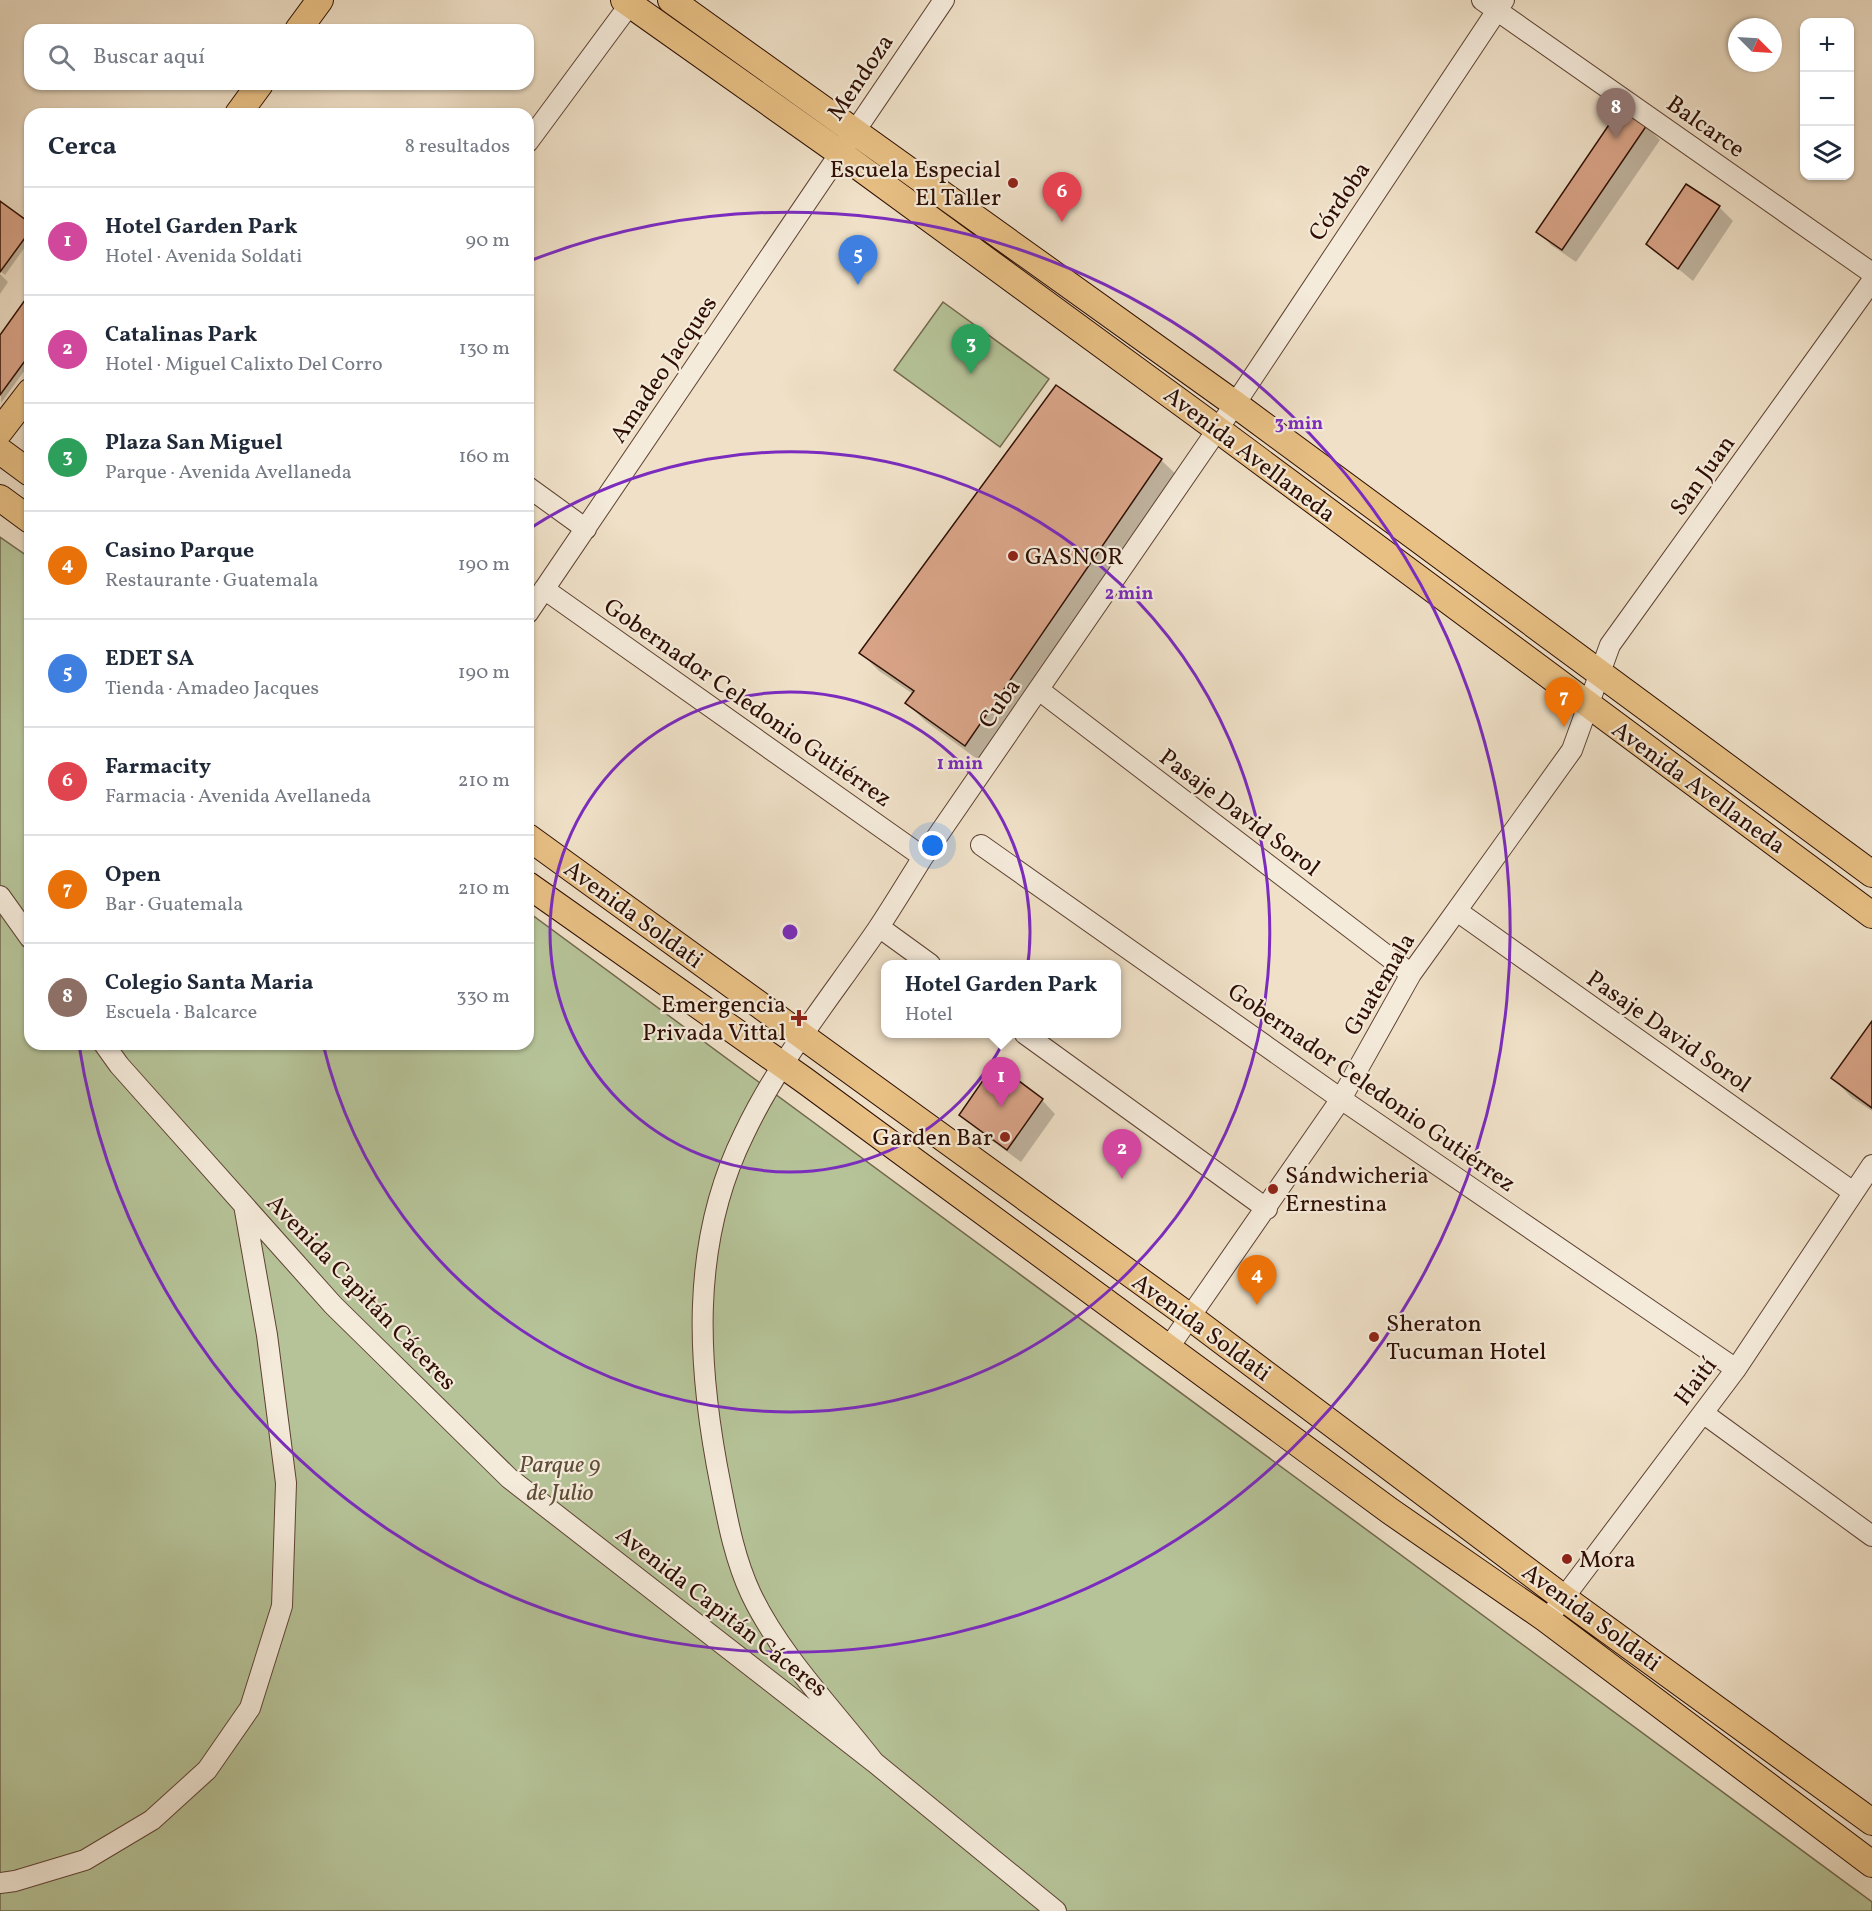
<!DOCTYPE html>
<html lang="es">
<head>
<meta charset="utf-8">
<style>
	body { margin:0; font-family:Vollkorn,serif; background:#f6f6f7; color:#1f2937 }
	.controls { position:absolute; right:18px; top:18px; display:grid; overflow:hidden; border-radius:12px; box-shadow:0 2px 4px #0004 }
	.controls button { width:54px; height:54px; display:grid; place-items:center; padding:0; border:0; border-bottom:2px solid #e0e1e3; background:#fff; color:#1f2937; font:30px sans-serif }
	.compass { position:absolute; left:1728px; top:18px; width:54px; height:54px; border-radius:50%; background:#fff; box-shadow:0 2px 4px #0004; rotate:114deg }
	.you { position:absolute; left:933px; top:846px; width:21px; height:21px; margin:-15px; border:4px solid #fff; border-radius:50%; background:#1a73e8; box-shadow:0 0 0 9px #1a73e833 }
	.badge { display:grid; place-items:center; width:39px; height:39px; border-radius:50%; background:#7c3aed; color:#fff; font-size:20px; font-weight:700 }
	.pin { position:absolute; translate:-50% -50px; filter:drop-shadow(0 2px 3px #0008) }
	.pin::after { content:''; position:absolute; top:32px; width:21px; height:18px; background:inherit; clip-path:polygon(0 0,100% 0,50% 100%) }
	.popup { position:absolute; left:881px; top:960px; width:240px; height:78px; box-sizing:border-box; display:grid; place-content:center; border-radius:12px; background:#fff; filter:drop-shadow(0 2px 4px #0005); font-size:20px; white-space:nowrap; color:#747a83 }
	.popup b { font-size:22px; color:#1f2937 }
	.popup::after { content:''; position:absolute; left:50%; top:100%; margin-left:-12px; border:12px solid transparent; border-top-color:#fff }
	.list { margin:0; padding:0; list-style:none }
	h2 { display:flex; justify-content:space-between; align-items:center; height:78px; margin:0; padding:0 24px; font-size:26px }
	h2 small { font-size:20px; font-weight:400; color:#747a83 }
	.list li { display:grid; grid-template-columns:39px 1fr auto; gap:18px; align-items:center; box-sizing:border-box; height:108px; padding:0 24px; border-top:2px solid #e0e1e3 }
	.list b { display:block; font-size:22px; white-space:nowrap }
	.list p { margin:0; font-size:20px; white-space:nowrap; color:#747a83 }
	.list em { font-size:20px; font-style:normal; color:#747a83 }
	.icon { flex:none; width:33px; height:33px; fill:none; stroke:currentColor; stroke-width:2; stroke-linecap:round; stroke-linejoin:round }
	.map { position:relative; flex:none; width:1872px; height:1911px; overflow:hidden }
	.search { position:absolute; background:#fff; box-shadow:0 2px 4px #0004; left:24px; top:24px; width:510px; height:66px; display:flex; align-items:center; gap:15px; box-sizing:border-box; padding:0 21px; border-radius:18px; color:#747a83; font-size:22px }
	.panel { position:absolute; background:#fff; box-shadow:0 2px 4px #0004; left:24px; top:108px; width:510px; height:942px; border-radius:18px }
	.map>svg:first-child { display:block }
</style>
</head>
<body>
<div class="map">
<svg width="1872" height="1911" viewBox="0 0 1872 1911">
	<rect width="100%" height="100%" fill="#efe0c7"/>
	<filter id="stains"><feTurbulence type="fractalNoise" baseFrequency=".00333" numOctaves="4"/><feColorMatrix values="0 0 0 0 .2 0 0 0 0 .09 0 0 0 0 .02 0 0 0 .5 -.17"/></filter>
	<radialGradient id="worn" r=".72"><stop offset=".6" stop-color="#630" stop-opacity="0"/><stop offset="1" stop-color="#630" stop-opacity=".3"/></radialGradient>
	<!-- green -->
	<path fill="#b6c398" stroke="#72684d" stroke-width="1.5" d="M943 302 1049 379 1000 447 894 370Z
		M0 537 30 558V1044H528V912L1872 1902V1911H0Z"/>
	<!-- shadow -->
	<path fill="#0003" d="M1622 109 1646 126 1660 140 1576 262 1551 245 1538 231Z
		M1686 186 1719 207 1733 221 1693 281 1648 244Z
		M0 203 30 225V240L5 275 0 271Z
		M0 274 8 282 0 294Z
		M30 296V363L1 403 0 338Z
		M1161 460 1180 478 984 764 925 721 907 703 913 694 879 671 861 653Z
		M1872 1024V1111L1851 1097 1833 1078Z
		M1042 1100 1055 1114 1021 1162 975 1128 961 1114Z"/>
	<!-- building -->
	<path fill="#d9a488" stroke="#2e0e02" stroke-width="1.5" d="M1621 107 1647 125 1562 250 1536 232Z
		M1686 184 1720 206 1678 269 1646 244Z
		M0 201 30 223V231L0 272Z
		M30 293V354L0 395V335Z
		M1056 385 1162 459 965 746 905 703 914 691 859 653Z
		M1872 1021V1108L1831 1078Z
		M995 1063 1043 1099 1007 1150 959 1115Z"/>
	<g fill="none" stroke-linecap="round" stroke-linejoin="round">
		<!-- minor casing -->
		<g stroke="#5e4233" stroke-width="22">
			<path id="minor" d="M1482 0 1872 273
				M528 142 630 4
				M528 487 586 529
				M544 589 923 857
				M528 613 944 0
				M1039 690 1411 974
				M981 845 1341 1099 1736 1369
				M0 896 30 938
				M1457 911 1853 1192
				M879 927 930 964
				M1025 1034 1267 1209
				M104 1044 119 1065 333 1305 509 1478 874 1762 1056 1911
				M1169 1347 1341 1099 1411 974 1572 750 1610 645 1872 281
				M1703 1413 1872 1536
				M1556 1608 1736 1369 1872 1165
				M874 1762C832 1708 780 1655 751 1594 735 1560 728 1523 721 1487 697 1368 689 1245 744 1134 779 1060 831 997 877 930 893 906 908 881 923 857L1235 404 1504 0
				M0 1883 15 1881 85 1860 152 1820 207 1770 250 1708 282 1606 286 1483 267 1335 244 1205"/>
		</g>
		<!-- major casing -->
		<g stroke="#2e0e02" stroke-width="28">
			<path id="major" d="M624 0 840 153 1217 429 1872 915
				M671 0 1235 404 1872 874
				M298 30 320 0
				M238 114 260 84
				M0 431 30 392
				M0 451 30 473
				M0 498 30 520
				M528 837 1190 1317 1565 1599 1872 1822
				M528 885 804 1080 1390 1511 1546 1619 1872 1864"/>
		</g>
		<!-- minor -->
		<use href="#minor" stroke="#f5ebdb" stroke-width="20"/>
		<!-- major -->
		<use href="#major" stroke="#e8c084" stroke-width="26"/>
	</g>
	<!-- distance rings -->
	<g fill="none" stroke="#7b2cbf" stroke-width="3">
		<circle cx="790" cy="932" r="240"/>
		<path d="M529 529A480 480 0 1 1 323 1044"/>
		<path d="M532 260A720 720 0 1 1 79 1045"/>
	</g>
	<!-- markers -->
	<g fill="#8f2418" stroke="#f5ebdb" stroke-width="2">
		<circle cx="1013" cy="183" r="6"/>
		<circle cx="1013" cy="556" r="6"/>
		<path d="M796 1009h6v6h6v6h-6v6h-6v-6h-6v-6h6z"/>
		<circle cx="1005" cy="1137" r="6"/>
		<circle cx="1273" cy="1189" r="6"/>
		<circle cx="1374" cy="1337" r="6"/>
		<circle cx="1567" cy="1559" r="6"/>
	</g>
	<g text-anchor="middle" stroke-width="4.5" stroke-linejoin="round" paint-order="stroke">
		<!-- street labels -->
		<g font-size="24" fill="#2e0e02" stroke="#f5ebdb">
			<text transform="translate(860 77) rotate(-56)" y="8">Mendoza</text>
			<text transform="translate(1706 126) rotate(35)" y="8">Balcarce</text>
			<text transform="translate(1339 201) rotate(-56)" y="8">Córdoba</text>
			<text transform="translate(663 369) rotate(-56)" y="8">Amadeo Jacques</text>
			<text transform="translate(1250 454) rotate(37)" y="8">Avenida Avellaneda</text>
			<text transform="translate(1702 475) rotate(-54)" y="8">San Juan</text>
			<text transform="translate(748 702) rotate(35)" y="8">Gobernador Celedonio Gutiérrez</text>
			<text transform="translate(999 703) rotate(-55)" y="8">Cuba</text>
			<text transform="translate(1699 787) rotate(36)" y="8">Avenida Avellaneda</text>
			<text transform="translate(1240 812) rotate(37)" y="8">Pasaje David Sorol</text>
			<text transform="translate(634 914) rotate(36)" y="8">Avenida Soldati</text>
			<text transform="translate(1379 984) rotate(-59)" y="8">Guatemala</text>
			<text transform="translate(1669 1031) rotate(35)" y="8">Pasaje David Sorol</text>
			<text transform="translate(1372 1087) rotate(35)" y="8">Gobernador Celedonio Gutiérrez</text>
			<text transform="translate(362 1292) rotate(46)" y="8">Avenida Capitán Cáceres</text>
			<text transform="translate(1202 1327) rotate(36)" y="8">Avenida Soldati</text>
			<text transform="translate(1695 1381) rotate(-53)" y="8">Haití</text>
			<text transform="translate(722 1611) rotate(38)" y="8">Avenida Capitán Cáceres</text>
			<text transform="translate(1592 1617) rotate(36)" y="8">Avenida Soldati</text>
		</g>
		<!-- poi labels -->
		<g font-size="24" fill="#2e0e02" stroke="#f5ebdb" text-anchor="start">
			<text x="1001" y="177" text-anchor="end">Escuela Especial<tspan x="1001" dy="28">El Taller</tspan></text>
			<text x="1025" y="564">GASNOR</text>
			<text x="786" y="1012" text-anchor="end">Emergencia<tspan x="786" dy="28">Privada Vittal</tspan></text>
			<text x="993" y="1145" text-anchor="end">Garden Bar</text>
			<text x="1285" y="1183">Sándwicheria<tspan x="1285" dy="28">Ernestina</tspan></text>
			<text x="1386" y="1331">Sheraton<tspan x="1386" dy="28">Tucuman Hotel</tspan></text>
			<text x="1579" y="1567">Mora</text>
		</g>
		<!-- park labels -->
		<g font-size="24" font-style="italic" fill="#5e4d36" stroke="#f5ebdb">
			<text x="560" y="1472">Parque 9<tspan x="560" dy="28">de Julio</tspan></text>
		</g>
	</g>
	<circle cx="790" cy="932" r="9" fill="#7b2cbf" stroke="#f5ebdb" stroke-width="3"/>
	<g font-size="18" text-anchor="middle" font-weight="bold" fill="#7b2cbf" stroke="#f5ebdb" stroke-width="4.5" stroke-linejoin="round" paint-order="stroke">
		<text x="1299" y="429">3 min</text>
		<text x="1129" y="599">2 min</text>
		<text x="960" y="769">1 min</text>
	</g>
	<rect width="100%" height="100%" filter="url(#stains)"/>
	<rect width="100%" height="100%" fill="url(#worn)"/>
</svg>
<div class="controls">
<button>+</button>
<button>−</button>
<button><svg class="icon" aria-label="layers" viewBox="0 0 24 24"><path d="M12 4l9 5-9 5-9-5zM3 14l9 5 9-5"/></svg></button>
</div>
<svg class="compass" viewBox="-18 -18 36 36"><path d="M0-13l5 13h-10z" fill="#e53935"/><path d="M0 13l5-13h-10z" fill="#747a83"/></svg>
<div class="you"></div>
<div class="pin badge" style="left:1001px;top:1107px;background:#d1479c">1</div>
<div class="popup"><b>Hotel Garden Park</b>Hotel</div>
<div class="pin badge" style="left:1122px;top:1179px;background:#d1479c">2</div>
<div class="pin badge" style="left:971px;top:374px;background:#2e9e5b">3</div>
<div class="pin badge" style="left:1257px;top:1305px;background:#e8710a">4</div>
<div class="pin badge" style="left:858px;top:285px;background:#3f7fe0">5</div>
<div class="pin badge" style="left:1062px;top:222px;background:#e0444e">6</div>
<div class="pin badge" style="left:1564px;top:727px;background:#e8710a">7</div>
<div class="pin badge" style="left:1616px;top:138px;background:#8d6e63">8</div>
<div class="search"><svg class="icon" aria-label="search" viewBox="0 0 24 24"><circle cx="10" cy="10" r="6"/><path d="M15 15l6 6"/></svg>Buscar aquí</div>
<section class="panel">
<h2>Cerca<small>8 resultados</small></h2>
<ul class="list">
<li><span class="badge" style="background:#d1479c">1</span><div><b>Hotel Garden Park</b><p>Hotel · Avenida Soldati</p></div><em>90 m</em></li>
<li><span class="badge" style="background:#d1479c">2</span><div><b>Catalinas Park</b><p>Hotel · Miguel Calixto Del Corro</p></div><em>130 m</em></li>
<li><span class="badge" style="background:#2e9e5b">3</span><div><b>Plaza San Miguel</b><p>Parque · Avenida Avellaneda</p></div><em>160 m</em></li>
<li><span class="badge" style="background:#e8710a">4</span><div><b>Casino Parque</b><p>Restaurante · Guatemala</p></div><em>190 m</em></li>
<li><span class="badge" style="background:#3f7fe0">5</span><div><b>EDET SA</b><p>Tienda · Amadeo Jacques</p></div><em>190 m</em></li>
<li><span class="badge" style="background:#e0444e">6</span><div><b>Farmacity</b><p>Farmacia · Avenida Avellaneda</p></div><em>210 m</em></li>
<li><span class="badge" style="background:#e8710a">7</span><div><b>Open</b><p>Bar · Guatemala</p></div><em>210 m</em></li>
<li><span class="badge" style="background:#8d6e63">8</span><div><b>Colegio Santa Maria</b><p>Escuela · Balcarce</p></div><em>330 m</em></li>
</ul>
</section>
</div>
</body>
</html>
